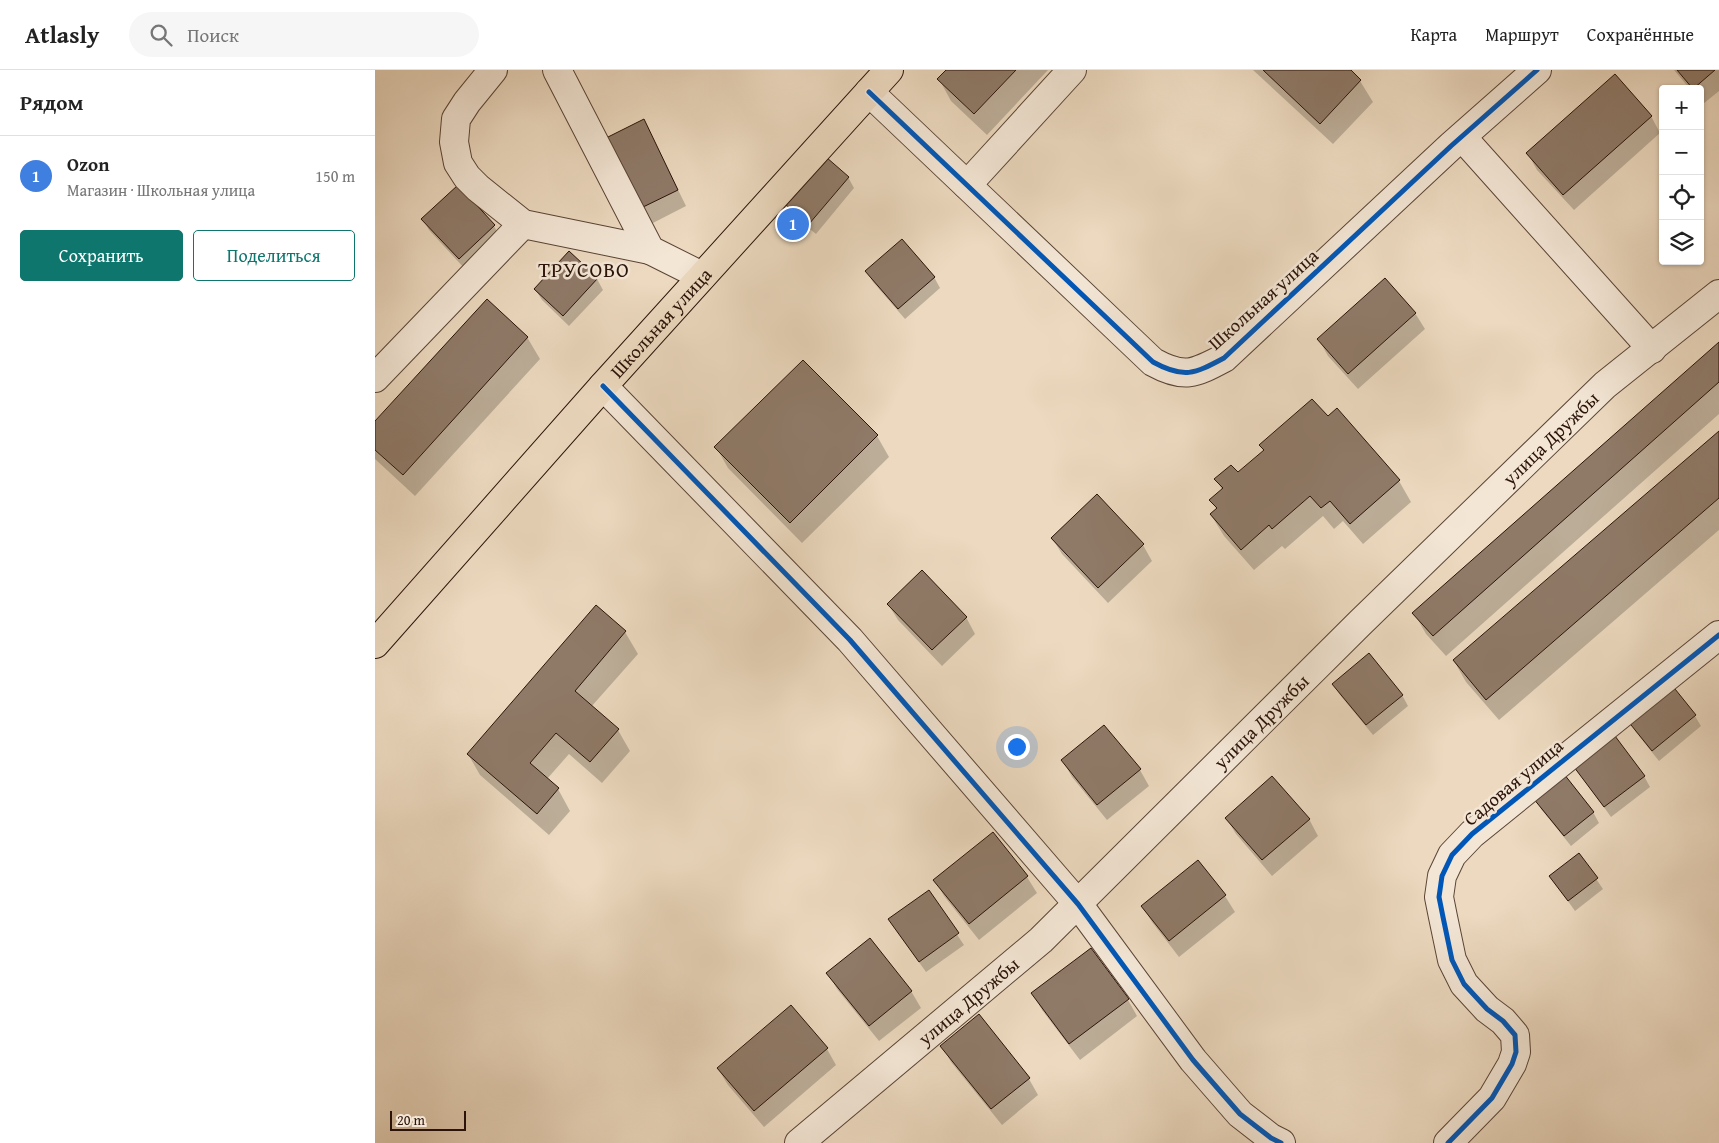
<!DOCTYPE html>
<html lang="ru">
<head>
<meta charset="utf-8">
<style>
	body { margin:0; font-family:"Gentium Book Plus",serif; background:#f6f6f6; color:#222 }
	.controls { position:absolute; right:15px; top:15px; display:grid; overflow:hidden; border-radius:5px; box-shadow:0 1px 4px #0004 }
	.controls button { width:45px; height:45px; display:grid; place-items:center; padding:0; border:0; border-bottom:1px solid #e0e0e0; background:#fff; color:#222; font:25px sans-serif }
	.scale { position:absolute; left:15px; bottom:12px; width:76px; box-sizing:border-box; padding-left:5px; border:2px solid #2b1309; border-top:0; font-size:14px; line-height:18px; white-space:nowrap; color:#2b1309; -webkit-text-stroke:4px #f3e6d5; paint-order:stroke }
	.you { position:absolute; left:641px; top:676px; width:18px; height:18px; margin:-12px; border:4px solid #fff; border-radius:50%; background:#1a73e8; box-shadow:0 0 0 8px #1a73e833 }
	.badge { display:grid; place-items:center; width:32px; height:32px; border-radius:50%; background:#0f766e; color:#fff; font-size:16px; font-weight:700 }
	.pin { position:absolute; translate:-50% -50%; border:2px solid #fff; box-shadow:0 1px 5px #0006 }
	.list { margin:0; padding:0; list-style:none }
	h2 { display:flex; justify-content:space-between; align-items:center; height:65px; margin:0; padding:0 20px; font-size:21px }
	h2 small { font-size:16px; font-weight:400; color:#767676 }
	.list li { display:grid; grid-template-columns:32px 1fr auto; gap:15px; align-items:center; box-sizing:border-box; height:80px; padding:0 20px; border-top:1px solid #e0e0e0 }
	.list b { display:block; font-size:19px; white-space:nowrap }
	.list p { margin:0; font-size:16px; white-space:nowrap; color:#767676 }
	.list em { font-size:16px; font-style:normal; color:#767676 }
	.actions { display:flex; gap:10px; padding:15px 20px }
	.actions a { flex:1; padding:11px 0; border:1px solid #0f766e; border-radius:5px; text-align:center; font-size:18px; color:#0f766e }
	.actions .main { background:#0f766e; color:#fff }
	.icon { flex:none; width:28px; height:28px; fill:none; stroke:currentColor; stroke-width:2; stroke-linecap:round; stroke-linejoin:round }
	.map { position:relative; flex:none; width:1344px; height:1073px; overflow:hidden }
	header { display:flex; align-items:center; gap:30px; box-sizing:border-box; height:70px; padding:0 25px; background:#fff; border-bottom:1px solid #e0e0e0 }
	header strong { font-size:24px }
	nav { display:flex; gap:28px; margin-inline-start:auto; font-size:18px }
	.search { width:350px; height:45px; background:#f6f6f6; display:flex; align-items:center; gap:12px; box-sizing:border-box; padding:0 18px; border-radius:28px; color:#767676; font-size:19px }
	main { display:flex }
	aside { flex:1; background:#fff }
	.map>svg:first-child { display:block }
</style>
</head>
<body>
<header>
<strong>Atlasly</strong>
<div class="search"><svg class="icon" aria-label="search" viewBox="0 0 24 24"><circle cx="10" cy="10" r="6"/><path d="M15 15l6 6"/></svg>Поиск</div>
<nav><a>Карта</a><a>Маршрут</a><a>Сохранённые</a></nav>
</header>
<main>
<aside>
<h2>Рядом<small></small></h2>
<ul class="list">
<li><span class="badge" style="background:#3f7fe0">1</span><div><b>Ozon</b><p>Магазин · Школьная улица</p></div><em>150 m</em></li>
</ul>
<div class="actions"><a class="main">Сохранить</a><a>Поделиться</a></div>
</aside>
<div class="map">
<svg width="1344" height="1073" viewBox="0 0 1344 1073">
	<rect width="100%" height="100%" fill="#ecd9bf"/>
	<filter id="stains"><feTurbulence type="fractalNoise" baseFrequency=".004" numOctaves="4"/><feColorMatrix values="0 0 0 0 .2 0 0 0 0 .09 0 0 0 0 .02 0 0 0 .5 -.17"/></filter>
	<radialGradient id="worn" r=".72"><stop offset=".6" stop-color="#630" stop-opacity="0"/><stop offset="1" stop-color="#630" stop-opacity=".3"/></radialGradient>
	<!-- shadow -->
	<path fill="#0003" d="M572 0H673L612 65 576 31 564 9Z
		M878 0H974L985 11 998 32 958 74Z
		M1299 0H1344V21L1328 34 1325 31V19H1315Z
		M1276 46 1285 63 1199 140 1162 100 1153 84Z
		M277 67 311 136 276 154 267 138Z
		M473 107 479 118 441 164 419 146 413 135Z
		M83 117 119 156 125 167 90 199 54 160 48 149Z
		M194 183 222 209 228 220 194 256 167 230 160 219Z
		M491 201 559 207 565 218 530 249 498 212Z
		M1040 243 1050 259 983 319 953 286 944 270Z
		M152 267 165 289 40 426 0 389V353Z
		M1344 273V344L1071 586 1051 564 1039 543Z
		M962 340 1024 411 1036 432 988 474 968 451 959 459 948 446 910 479 907 476 879 500 849 466 836 445 842 440 836 430 847 420 841 409 863 404 889 382 885 375 953 348Z
		M1344 362V460L1124 650 1091 612 1079 591Z
		M502 366 514 387 427 473 353 398 341 377Z
		M677 468 768 475 777 491 733 533 687 484Z
		M513 534 591 547 600 564 567 596 523 550Z
		M221 537 250 562 263 584 216 637 243 660 255 681 227 713 194 684 172 709 183 719 195 741 174 765 105 705 93 684Z
		M958 614 1027 625 1033 636 998 665 965 625Z
		M1320 646 1326 656 1284 691 1260 661 1254 650Z
		M688 691 765 700 774 716 732 750 697 707Z
		M1200 697 1269 706 1275 717 1236 747Z
		M1160 728 1218 742 1224 753 1196 776 1166 739Z
		M851 748 934 749 943 766 897 806 861 764Z
		M617 764 652 807 662 823 604 870 569 826 560 810Z
		M1204 784 1228 819 1200 841 1175 806Z
		M823 791 850 826 860 842 804 887 777 852 767 836Z
		M553 822 589 875 551 902 521 860Z
		M716 880 753 930 762 946 705 990 667 940 658 924Z
		M453 903 536 921 546 938 504 971 462 919Z
		M567 976 654 1009 663 1025 627 1055 576 992Z
		M452 979 461 995 389 1057 353 1015 343 999Z"/>
	<!-- building -->
	<path fill="#8f7a68" stroke="#2b1309" d="M571 0H641L599 44 562 9Z
		M888 0H976L986 10 945 54Z
		M1302 0H1340L1318 19Z
		M1240 4 1277 46 1188 125 1151 83Z
		M269 49 303 120 266 138 231 68Z
		M451 87 474 107 434 154 411 135Z
		M83 115 120 155 84 189 46 149Z
		M527 169 560 207 523 239 490 201Z
		M194 181 223 208 188 246 159 219Z
		M1010 208 1041 243 973 304 942 269Z
		M112 229 153 267 28 405 0 380V351Z
		M1344 272V312L1058 566 1037 543Z
		M428 290 503 365 415 453 339 377Z
		M937 329 953 346 962 338 1025 410 975 454 955 431 946 438 935 426 897 459 894 455 866 480 835 444 842 438 834 430 848 418 839 409 856 395 863 402 889 380 884 375Z
		M1344 361V428L1111 630 1078 590Z
		M722 424 769 474 723 518 676 468Z
		M547 500 592 547 557 580 512 534Z
		M221 535 251 561 200 621 244 659 215 692 181 663 155 693 184 718 162 744 92 684Z
		M994 583 1028 625 991 655 957 614Z
		M1296 614 1321 645 1277 681 1252 650Z
		M729 655 766 699 722 735 686 690Z
		M1240 666 1270 706 1229 737 1199 697Z
		M1189 704 1219 742 1189 766 1158 728Z
		M897 706 935 749 887 790 850 748Z
		M618 762 653 806 594 854 558 810Z
		M1204 783 1223 808 1193 831 1174 806Z
		M823 790 851 825 794 871 766 836Z
		M554 820 584 863 544 892 513 849Z
		M495 868 537 921 494 956 451 903Z
		M716 878 754 929 694 974 656 923Z
		M416 935 453 978 379 1041 342 998Z
		M604 944 655 1008 616 1039 565 976Z"/>
	<g fill="none" stroke-linecap="round" stroke-linejoin="round">
		<!-- minor casing -->
		<g stroke="#5b4436" stroke-width="30">
			<g id="minor">
				<path d="M118 0 92 32 81 49 79 72 83 93 92 107 103 118 148 154 275 180"/>
				<path d="M182 0 275 180 327 206"/>
				<path d="M494 22 778 292C809 309 819 304 849 288L1076 76 1162 0"/>
				<path d="M1087 67 1277 279"/>
				<path d="M592 115 697 0"/>
				<path d="M0 308 148 154"/>
				<path d="M228 316 475 570 703 834 818 990 865 1044 896 1068 906 1073"/>
				<path id="s1" d="M424 1073 666 870 985 553 1230 315 1344 224"/>
				<path d="M1073 1073 1117 1028 1137 994 1141 982 1140 965 1128 951 1112 939 1089 914 1077 890 1068 847 1064 827 1067 806 1077 785 1097 764 1344 565"/>
			</g>
		</g>
		<!-- major casing -->
		<g stroke="#2b1309" stroke-width="30">
			<g id="major">
				<path id="s2" d="M0 574 228 316 514 0"/>
			</g>
		</g>
		<!-- minor -->
		<use href="#minor" stroke="#f3e6d5" stroke-width="28"/>
		<!-- major -->
		<use href="#major" stroke="#ecd9bf" stroke-width="28"/>
		<!-- cycleway casing -->
		<g stroke="#f3e6d5" stroke-width="8">
			<path id="cycleway" d="M494 22 778 292C809 309 819 304 849 288L1076 76 1162 0
				M228 316 475 570 703 834 818 990 865 1044 896 1068 906 1073
				M1073 1073 1117 1028 1137 994 1141 982 1140 965 1128 951 1112 939 1089 914 1077 890 1068 847 1064 827 1067 806 1077 785 1097 764 1344 565"/>
		</g>
		<!-- cycleway -->
		<use href="#cycleway" stroke="#0057b8" stroke-width="5"/>
	</g>
	<g text-anchor="middle" stroke-width="5" stroke-linejoin="round" paint-order="stroke">
		<!-- street labels -->
		<g font-size="19" fill="#2b1309" stroke="#f3e6d5">
			<text transform="translate(888 229) rotate(-42)" y="7">Школьная улица</text>
			<text dy="7" stroke="none"><textPath href="#s2" startOffset="430">Школьная улица</textPath></text>
			<text dy="7" stroke="none"><textPath href="#s1" startOffset="1031">улица Дружбы</textPath></text>
			<text dy="7" stroke="none"><textPath href="#s1" startOffset="626">улица Дружбы</textPath></text>
			<text transform="translate(1138 712) rotate(-40)" y="7">Садовая улица</text>
			<text dy="7" stroke="none"><textPath href="#s1" startOffset="221">улица Дружбы</textPath></text>
		</g>
		<!-- quarter labels -->
		<g font-size="21" letter-spacing="1" fill="#2b1309" stroke="#f3e6d5">
			<text x="209" y="207">ТРУСОВО</text>
		</g>
	</g>
	<rect width="100%" height="100%" filter="url(#stains)"/>
	<rect width="100%" height="100%" fill="url(#worn)"/>
</svg>
<div class="controls">
<button>+</button>
<button>−</button>
<button><svg class="icon" aria-label="locate" viewBox="0 0 24 24"><circle cx="12" cy="12" r="6"/><path d="M12 2v4M12 18v4M2 12h4M18 12h4"/></svg></button>
<button><svg class="icon" aria-label="layers" viewBox="0 0 24 24"><path d="M12 4l9 5-9 5-9-5zM3 14l9 5 9-5"/></svg></button>
</div>
<div class="scale">20 m</div>
<div class="you"></div>
<div class="pin badge" style="left:418px;top:154px;background:#3f7fe0">1</div>
</div>
</main>
</body>
</html>
